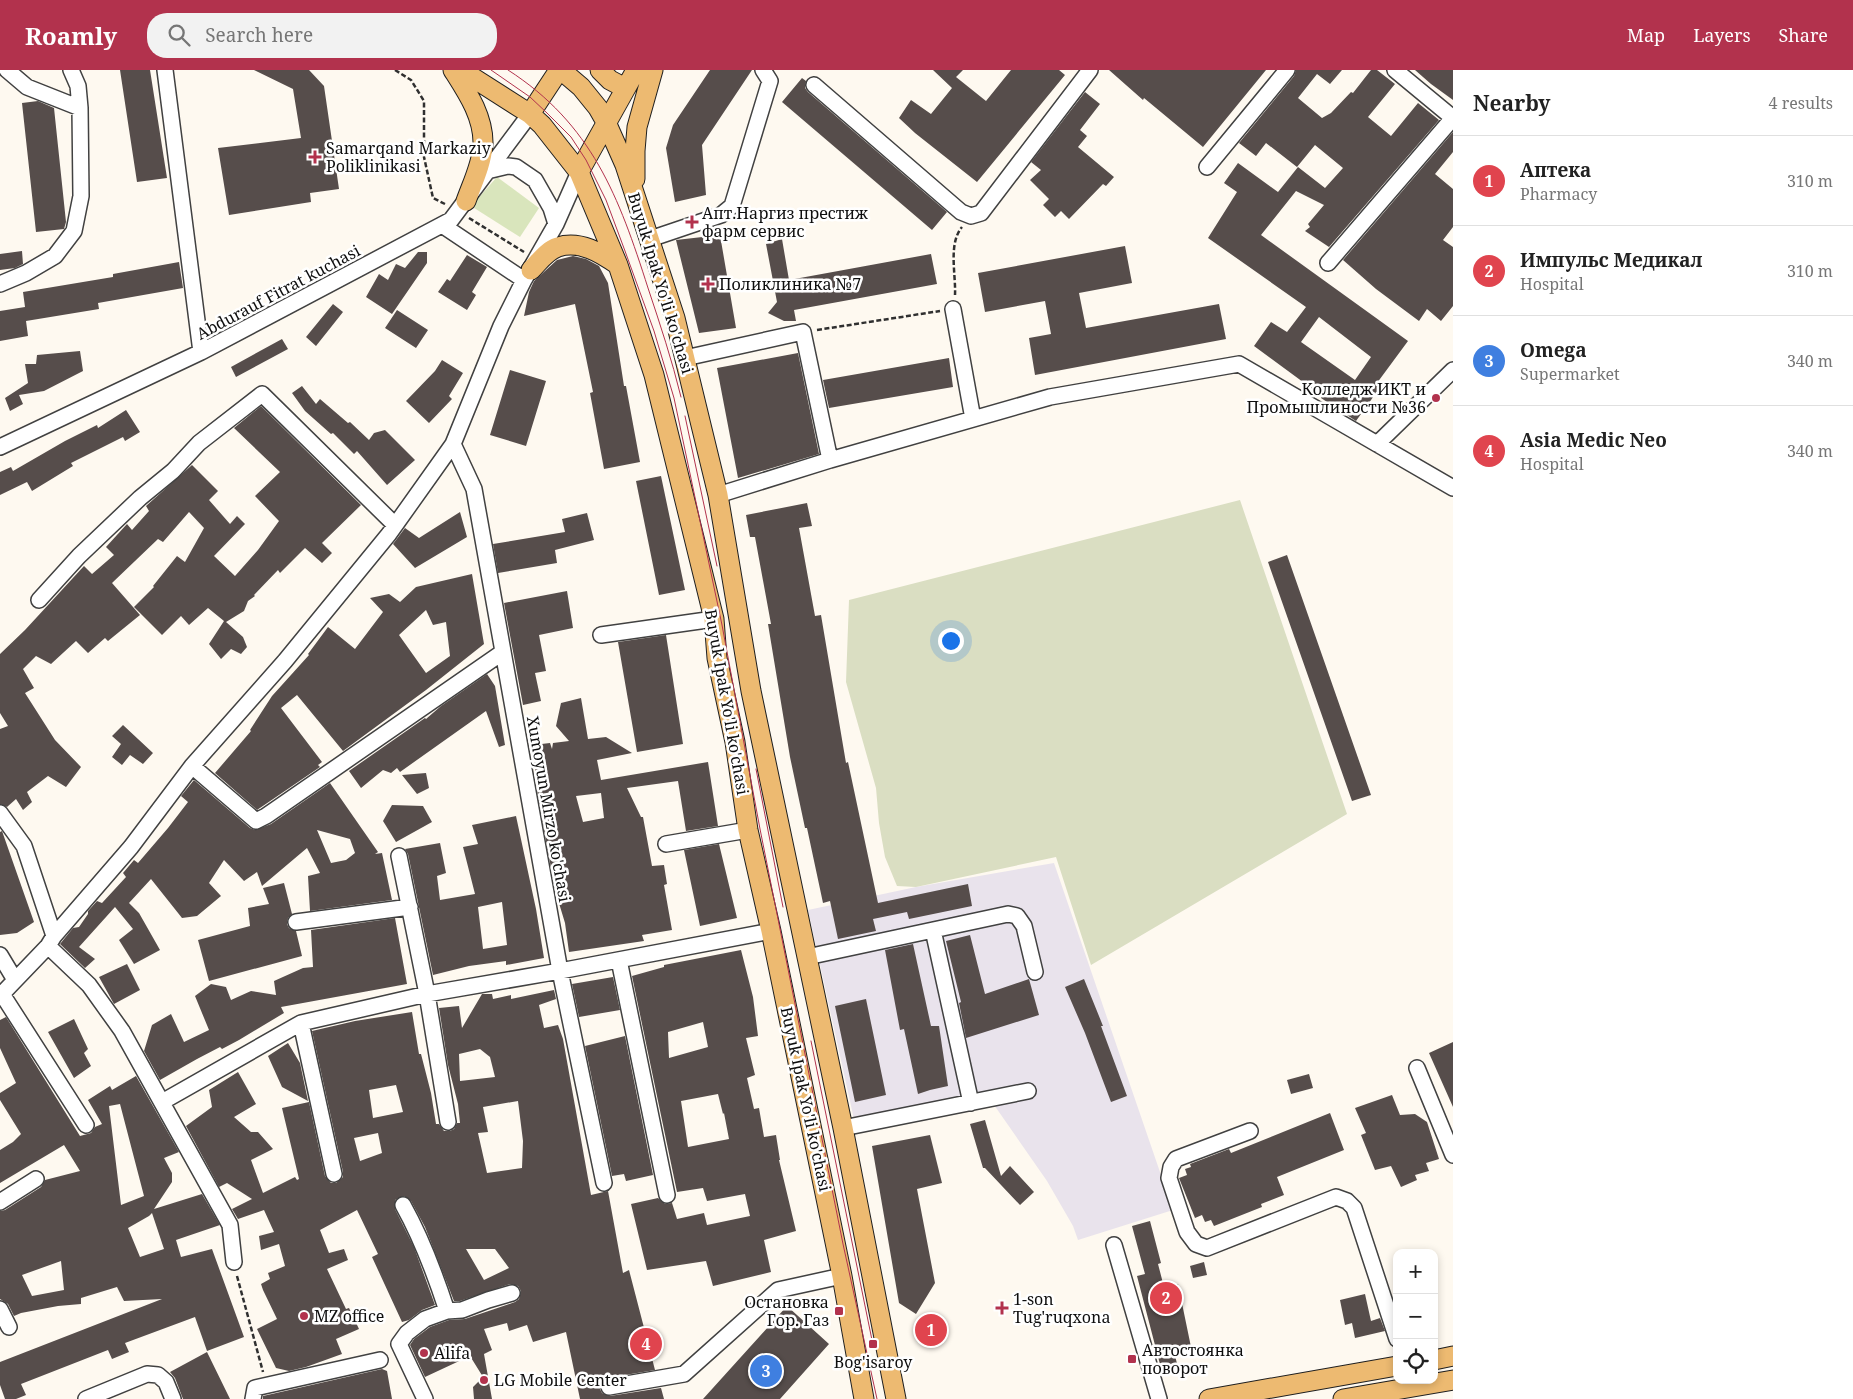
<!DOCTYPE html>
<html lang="en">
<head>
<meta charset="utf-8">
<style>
	body { margin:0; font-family:"Noto Serif",serif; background:#f2f2f2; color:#222 }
	.controls { position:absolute; right:15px; bottom:15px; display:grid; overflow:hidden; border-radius:10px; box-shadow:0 2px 8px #0003 }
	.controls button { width:45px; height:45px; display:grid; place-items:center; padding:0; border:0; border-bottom:1px solid #e0e0e0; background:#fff; color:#222; font:25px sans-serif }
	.you { position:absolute; left:950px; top:570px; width:18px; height:18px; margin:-12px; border:4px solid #fff; border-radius:50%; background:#1a73e8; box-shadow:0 0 0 8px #1a73e833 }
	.badge { display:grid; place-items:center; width:32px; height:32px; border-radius:50%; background:#b2324d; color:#fff; font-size:16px; font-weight:700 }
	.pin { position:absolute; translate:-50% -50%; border:2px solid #fff; box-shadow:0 1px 5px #0006 }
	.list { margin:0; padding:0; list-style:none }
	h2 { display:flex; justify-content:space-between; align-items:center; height:65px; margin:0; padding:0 20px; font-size:21px }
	h2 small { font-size:16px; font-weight:400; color:#767676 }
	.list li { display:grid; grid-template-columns:32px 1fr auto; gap:15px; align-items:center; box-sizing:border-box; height:90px; padding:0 20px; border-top:1px solid #e0e0e0 }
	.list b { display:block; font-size:19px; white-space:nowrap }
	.list p { margin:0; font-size:16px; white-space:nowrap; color:#767676 }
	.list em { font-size:16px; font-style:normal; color:#767676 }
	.icon { flex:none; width:28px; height:28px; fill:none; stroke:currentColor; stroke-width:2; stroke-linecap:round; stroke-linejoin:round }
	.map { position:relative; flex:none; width:1453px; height:1329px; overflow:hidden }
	header { display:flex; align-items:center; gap:30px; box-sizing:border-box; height:70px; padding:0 25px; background:#b2324d; color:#fff }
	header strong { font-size:24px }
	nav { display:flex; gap:28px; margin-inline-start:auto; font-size:18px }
	.search { width:350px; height:45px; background:#f2f2f2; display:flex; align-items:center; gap:12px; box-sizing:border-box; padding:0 18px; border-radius:20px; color:#767676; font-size:19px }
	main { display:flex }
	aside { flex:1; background:#fff }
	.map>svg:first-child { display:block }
</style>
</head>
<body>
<header>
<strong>Roamly</strong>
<div class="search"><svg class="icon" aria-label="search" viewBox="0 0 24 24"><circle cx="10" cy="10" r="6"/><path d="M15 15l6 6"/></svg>Search here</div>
<nav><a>Map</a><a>Layers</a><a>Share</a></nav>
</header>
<main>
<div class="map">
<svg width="1453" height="1329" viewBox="0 0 1453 1329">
	<rect width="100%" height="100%" fill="#fef9f0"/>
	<!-- industrial -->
	<path fill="#e9e3ec" d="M1054 793 1173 1140 1078 1170 1073 1156 1047 1111 992 1032 855 1054 808 840 916 817Z"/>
	<!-- green -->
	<path fill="#d9e5bc" d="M497 107 539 138 520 167 471 136Z"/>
	<!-- cemetery -->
	<path fill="#dadec2" d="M1240 430 1347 744 1091 895 1056 787 916 817 897 816 885 787 879 753 876 718 846 612 849 530Z"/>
	<!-- building -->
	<path fill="#564d4b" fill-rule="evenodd" d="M120 0H150L167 108 137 112Z
		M254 0H309L324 16 339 119 310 123 311 132 229 145 218 78 301 68 293 19Z
		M710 0H752L702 75 706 125 675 132 666 78 673 55Z
		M933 0H963L956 7 986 31 1011 0H1059L1065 5 977 112 915 63 899 48 911 30 931 44 952 18Z
		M1109 0H1266L1203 77 1144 28 1143 30Z
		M1296 0H1342L1330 14 1317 4 1298 28 1322 48 1331 43 1351 22 1353 23 1371 0H1377L1395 14 1368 47 1391 66 1418 33 1439 50 1329 177 1305 161 1310 157 1308 154 1324 135 1296 121 1261 165 1408 271 1377 313 1381 316 1356 351 1321 328 1322 326 1254 276 1271 252 1287 262 1306 237 1208 168 1237 122 1224 113 1238 93 1278 122 1298 97 1325 118 1343 98 1315 75 1297 97 1266 73 1256 86 1239 73 1294 6ZM1319 247 1371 287 1355 310 1301 272Z
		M1415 0H1453V30L1431 14Z
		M802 8 806 11 805 18 808 22 947 142 932 160 782 32Z
		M1085 22 1100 34 1080 60 1087 66 1078 77 1114 107 1106 116 1103 114 1069 149 1061 141 1055 147 1043 135 1049 129 1030 110 1041 100 1031 92Z
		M38 31 54 38 66 152 64 159 36 162 22 33Z
		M1453 62V82L1435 104 1453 119V157L1443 170 1453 177V236L1441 251 1427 239 1419 251 1376 219 1343 190Z
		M720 165 736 258 699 263 676 170Z
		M782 169 789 210 931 184 937 214 794 240 796 251H784L768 243 777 232 766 174Z
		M1125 176 1132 213 1079 223 1086 258 1219 234 1226 269 1035 305 1029 268 1051 264 1045 231 985 242 978 203Z
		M22 181 23 194 15 198 0 200V184Z
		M418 182H427V193L392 244 366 227 379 204 388 210 396 194 405 198Z
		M467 185 487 197 472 222 476 225 467 240 438 222 447 209 450 211Z
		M573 186 586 189 599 196 608 213 624 316H626L640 392 604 399 590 323 593 322 575 234 524 246 529 222 534 211 557 190Z
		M179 192 183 218 98 233 99 239 26 251 28 266 0 271V241L25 237 23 222 113 207V204Z
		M333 234 343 242 316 276 306 267Z
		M397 240 428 260 416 278 385 258Z
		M282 269 288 279 236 307 231 297Z
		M80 281 83 301 44 321 19 325 23 334 10 341 5 328 28 313 25 294H36L37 285Z
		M798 283 819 384 738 408 717 298Z
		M949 288 953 317 829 338 823 310Z
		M442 290 463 303 449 326 452 329 429 353 406 331 435 301Z
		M510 300 546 311 526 376 490 365Z
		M302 316 316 334 320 329 348 353 350 352 369 370 374 363 385 360 415 390 387 415 357 381 354 384 333 363 331 364 305 341 292 323Z
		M261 336 361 435 322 473 332 483 322 493 305 478 280 503 278 500 254 525 255 526 248 531 244 541 226 552 243 567 247 577 241 584 231 579 221 589 209 574 224 551 208 538 189 555 181 546 162 565 134 537 154 517 153 516 177 486 185 492 204 458 189 442 163 472 158 469 112 513 140 545 108 571 105 568 88 583 76 571 51 594 36 586 23 599 34 618 25 623 55 670 81 697 66 717 48 706 27 722 32 732 23 740 16 729 7 737 0 734V659L8 656 0 643V584L25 560 84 496 92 504 114 485 106 477 127 454 132 460 149 441 146 436 192 395 218 421 209 430 230 454 237 446 245 454 214 486 235 506 258 480 279 451 255 426 280 402 234 358Z
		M126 340 140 362 125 371 123 367 71 393 73 396 32 421 27 412 0 425V402L11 397 13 401 65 371 97 355 98 358Z
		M661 406 685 520 659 525 636 411Z
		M807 433 812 456 799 458 815 546 821 545 846 693 848 692 878 833 968 814 972 836 909 849 907 842 873 849 876 861 838 869 830 831 823 833 807 758H805L790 687 768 554H771L755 467H750L746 445Z
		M460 442 467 467 415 498 393 474 405 458 419 468Z
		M587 443 594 470 555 480 557 493 498 503 493 474 565 462 562 449Z
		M1287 485 1371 725 1352 731 1268 492Z
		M472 504 484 574 426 620 343 681 297 625 281 638 322 692 318 695 320 697 257 740 215 703 251 661 250 660 272 626 309 585 308 584 328 557 355 579 383 542 370 528 389 524 400 532 416 517ZM426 540 433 555 446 552 450 586 426 603 399 565Z
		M567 521 573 558 539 565 546 601 535 603 541 631 523 635 504 533Z
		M666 565 683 674 637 682 618 572Z
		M487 604 495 616 505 675 499 677 486 641 400 702 397 698 391 703 383 700 361 718 349 701 425 648 426 649 441 636Z
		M581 628 588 669 606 667 632 683 597 690 601 710 708 692 718 756 686 761 678 711 627 718 641 747H643L652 796 664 795 667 814 664 815 672 860 642 865 644 871 569 882 565 853 555 820 538 727 533 675 550 673 552 679 553 673 569 671 556 656 561 633ZM601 723 604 748 583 752 576 726Z
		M123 655 153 683 143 694 130 685 122 695 112 687 121 674 112 666Z
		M426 703 429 718 417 724 402 705Z
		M194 710 250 758 255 760 271 754 330 713 378 782 375 784 382 783 392 830 310 841 308 806 320 803 307 778 262 816 257 802 244 811 224 790 209 813 221 826 197 846 182 848 151 809 129 833 139 843 160 880 134 894 119 870 133 859 115 837 79 877 95 889 85 898 60 874 73 858 79 857 88 844V841L97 831 102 833 126 807 123 803 134 790 138 793 168 758 188 732 181 726ZM317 760 350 769 355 783 346 790 331 793Z
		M392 735 423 736 432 752 396 772 383 751Z
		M516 746 536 839 544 888 506 895V891L469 896 433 905 408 784 405 779 440 773 446 803 437 806 440 830 475 824 463 777 478 774 472 755ZM502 832 507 875 483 879 478 837Z
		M2 761 34 852 17 863 0 865V762Z
		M719 774 737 848 700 856 684 780Z
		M284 813 292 844 288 848 287 854 289 858 296 861 302 886 209 911 198 870 250 856 248 838 269 834 263 818Z
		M395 848 407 914 281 937 284 943 239 970 222 979 220 977 197 989 160 1010 144 981 152 955 171 944 184 972 209 960 195 926 211 914 226 917 231 930 251 921 276 925 274 911 303 898 313 897 311 860Z
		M970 865 985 924 1029 909 1039 945 966 968 959 933 961 932 946 871Z
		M913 874 931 956H939L948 1016 930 1020 918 1024 904 959 900 960 885 880Z
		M741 880 753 927 758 966 746 968 755 1005 747 1008 754 1039 759 1038 764 1067 776 1065 780 1090H779L796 1161 764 1170 771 1202 713 1216 706 1191 647 1200 631 1134 658 1128 665 1134 672 1133 677 1149 704 1143 707 1155 750 1146 745 1124 707 1131 703 1118 677 1122 632 906 664 897V895ZM703 952 708 977 669 988 668 962ZM718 1024 723 1044 724 1043 729 1069 688 1077 681 1031Z
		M127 894 140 920 114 934 99 907Z
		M613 907 620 940 579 947 572 914Z
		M1084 909 1103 956H1101L1127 1026 1111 1032 1085 963 1065 917Z
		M554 920 556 929 539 935 544 958 558 955 563 969 591 1125 608 1121 623 1203 629 1200 655 1300 607 1308 600 1313V1319L602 1323 610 1326 661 1318 664 1329H580L566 1262 533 1272 527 1255 509 1261 507 1253 484 1259 492 1280 484 1284 492 1329H474L473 1317 483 1307 470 1286 425 1307 410 1275 414 1269 430 1257 449 1250 465 1249 515 1232 519 1229 521 1221 518 1216 510 1214 460 1231H454L425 1157 411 1131 404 1126 395 1130V1139L414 1177 435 1235 422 1240 409 1250 402 1252 372 1187 378 1184 357 1140 320 1160 329 1183 344 1179 348 1190 327 1199 346 1239 349 1238 359 1259 336 1269 342 1284 306 1297 289 1301 276 1298 257 1259 277 1249 263 1220 261 1214 270 1209 268 1203 285 1196 279 1174 261 1180 259 1166 274 1162 264 1140 238 1149 232 1139 252 1129 227 1113 219 1117 186 1056 212 1037 209 1020 238 1002 256 1034 234 1047 251 1062H258L273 1079 251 1090 263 1123 295 1107 297 1110 299 1109 282 1038 309 1032 325 1106 331 1113H336L343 1107V1102L312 961 355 951 412 942 419 984H421L431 1023 436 1054H439L444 1061H450L454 1059 457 1053H460L458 1034 448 995 439 938 459 936 462 958 482 924H492L493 929 511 925V929ZM480 979 490 987 495 1007 460 1011 459 984ZM396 1015 403 1042 373 1048 369 1020ZM518 1031 523 1071 522 1098 487 1103 478 1063 488 1062 483 1037ZM378 1063 382 1083 360 1091 354 1068ZM466 1179H495L509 1198 484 1210Z
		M866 929 886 1025 855 1032 835 936Z
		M6 947 80 1066 91 1063 95 1057 102 1054 88 1030 110 1016 112 1020 136 1006 179 1082 164 1088 172 1103V1112L154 1139 202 1124 220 1155 176 1170 181 1187 212 1179 244 1267 207 1281 195 1247 125 1273 129 1282 112 1289 108 1280 21 1314 26 1325 16 1329H5L0 1315V1292L162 1229 124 1231 117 1217 81 1228V1234L58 1236 21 1243 14 1246 8 1234 0 1229V1141L5 1140 41 1117 45 1110 80 1101 64 1075 0 1113V1080L13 1072 21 1064 0 1030V1023L16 1013 0 978V950ZM120 1034 144 1126 121 1135 109 1036ZM152 1143 164 1179 140 1187 128 1158 149 1146ZM61 1191 64 1220 32 1226 22 1205Z
		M74 949 88 979 84 983 91 996 74 1008 48 962Z
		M625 966 653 1105 626 1111 624 1104 612 1106 585 976Z
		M1453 972V1037L1429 983Z
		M288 973 300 993 308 1031 282 1017 268 986Z
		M1309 1004 1313 1018 1291 1024 1287 1010Z
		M1392 1025 1400 1045 1415 1044 1427 1052 1439 1089 1426 1093 1429 1101 1415 1105 1417 1110 1401 1117 1391 1096 1375 1100 1361 1065 1366 1063 1355 1038Z
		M1330 1043 1344 1080 1277 1107 1284 1125 1261 1134 1262 1137 1214 1156 1211 1150 1205 1152 1202 1145 1195 1148 1179 1108 1187 1105 1185 1099 1191 1097 1190 1094 1229 1079 1231 1083Z
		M985 1050 1001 1106 1010 1096 1034 1122 1020 1135 985 1098H983L970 1054Z
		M930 1065 942 1113 917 1119 935 1213 916 1244 899 1233 872 1076Z
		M1150 1151 1161 1193 1158 1194 1164 1217 1178 1214 1191 1277 1174 1281 1178 1298 1162 1302 1137 1206 1145 1204 1132 1156Z
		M1204 1192 1207 1205 1193 1208 1190 1196Z
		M1365 1224 1371 1251 1380 1248 1385 1261 1355 1268 1352 1253 1345 1255 1340 1230Z
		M787 1236 829 1274 780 1329H703Z
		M207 1282 230 1329H183L175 1308 170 1302Z
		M382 1299 387 1301 392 1329H263V1326Z"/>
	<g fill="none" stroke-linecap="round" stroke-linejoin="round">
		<!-- minor casing -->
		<g stroke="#414141" stroke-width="18">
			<path id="minor" d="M7 0 27 17 80 38
				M165 0 201 282
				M1395 0 1453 48
				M814 15 961 142 971 146 981 143 1090 0
				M1207 97 1287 0
				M487 101 508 96 516 97 535 110 551 138 556 154
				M442 155 524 210
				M650 169 721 145 732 136 770 11 763 0
				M1328 193 1453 48
				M0 214 26 203 55 186 74 161 81 126 80 38 78 16 71 0
				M953 239 973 349
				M685 288 803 262 830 390
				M453 374 474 419 560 901 604 1113
				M1377 374 1453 300
				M0 377 201 282 451 150 530 44
				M718 425 830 390 1050 327 1239 294 1453 418
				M39 530 79 486 140 428 173 401 199 373 262 324 395 455
				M601 565 714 549
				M192 696 256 751 266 746 503 582
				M0 743 24 776 54 866
				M666 774 748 760
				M399 786 427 924 448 1052
				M296 852 410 837
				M933 860 971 1033
				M48 876 89 915 122 961 230 1155 234 1192
				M0 885 15 910
				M807 887 1008 844 1017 846 1024 856 1035 902
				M619 890 667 1125
				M2 924 86 1055
				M0 926 48 876 54 866 131 777 192 696 285 591 389 464 453 374 501 256 524 210 556 154 579 102
				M301 953 334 1104
				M1417 998 1453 1085
				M162 1032 301 953 427 924 560 901 771 861
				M843 1058 1028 1021
				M1250 1061 1176 1089 1171 1097 1169 1108 1187 1162 1196 1174 1207 1178 1336 1127 1347 1131 1354 1138 1397 1269
				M0 1132 36 1109
				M403 1135C422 1169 435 1204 447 1241
				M1114 1175 1159 1329
				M0 1239 9 1257
				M609 1317 684 1304 778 1220 842 1206
				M86 1329 147 1304 158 1305 166 1312 173 1329
				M253 1329 255 1318 380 1290
				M425 1329 399 1274 407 1263 425 1249 447 1241 462 1240 488 1230 512 1223"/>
		</g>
		<!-- major casing -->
		<g stroke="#1f1f1f" stroke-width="21">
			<path id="major" d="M453 0C467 22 484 47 483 75 482 94 472 114 466 131
				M461 0 530 44 542 55 579 102 618 195 654 305 714 549 717 588 735 672 748 760 771 861 842 1206 864 1329
				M561 0 581 17 598 38 606 52 625 95 675 248 718 425 751 621 843 1058 896 1329
				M600 0 610 10 625 18
				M530 44 559 0
				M579 102 636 0
				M635 109V81L637 57 653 0
				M531 200C539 192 547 180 558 177 580 170 601 183 618 195
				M1434 1290 1453 1286
				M1209 1329 1397 1296
				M1343 1329 1453 1310"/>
		</g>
		<!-- path -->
		<path stroke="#303030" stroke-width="2.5" stroke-dasharray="5 2.5" stroke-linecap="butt" d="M395 0 411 10 424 31V87L433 128 445 134
			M469 148 524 182
			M955 225C956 204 948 174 962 157
			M817 260 940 241
			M237 1206 263 1302"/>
		<!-- minor -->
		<use href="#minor" stroke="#fff" stroke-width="15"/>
		<!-- major -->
		<use href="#major" stroke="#edba71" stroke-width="19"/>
		<!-- tram -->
		<path stroke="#b2324d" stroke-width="1" d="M491 0 530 27 547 43 571 67 586 90 606 130 625 181 654 261 674 328 722 555 760 759 843 1174 877 1329
			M508 0C592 54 619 127 648 218 660 254 672 290 681 327
			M685 346 717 496
			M756 699 783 837
			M811 971 873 1275"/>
	</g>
	<!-- markers -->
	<g fill="#b2324d" stroke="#fff" stroke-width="2">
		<path d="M312.5 79.5h5v5h5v5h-5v5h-5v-5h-5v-5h5z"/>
		<path d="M689.5 144.5h5v5h5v5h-5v5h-5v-5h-5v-5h5z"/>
		<path d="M705.5 206.5h5v5h5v5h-5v5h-5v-5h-5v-5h5z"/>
		<circle cx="1436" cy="328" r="5"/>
		<path d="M999.5 1230.5h5v5h5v5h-5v5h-5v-5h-5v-5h5z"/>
		<rect x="834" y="1236" width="10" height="10" rx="2.5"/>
		<circle cx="304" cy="1246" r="5"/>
		<rect x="868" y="1269" width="10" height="10" rx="2.5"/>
		<circle cx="424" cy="1283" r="5"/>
		<rect x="1127" y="1284" width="10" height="10" rx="2.5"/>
		<circle cx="484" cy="1310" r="5"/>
	</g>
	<g text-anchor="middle" stroke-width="5" stroke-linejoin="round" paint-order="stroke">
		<!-- poi labels -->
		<g font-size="16" fill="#0e0e0e" stroke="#fff" text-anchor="start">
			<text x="326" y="84">Samarqand Markaziy<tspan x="326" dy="18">Poliklinikasi</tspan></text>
			<text x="702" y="149">Апт.Наргиз престиж<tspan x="702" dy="18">фарм сервис</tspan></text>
			<text x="719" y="220">Поликлиника №7</text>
			<text x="1426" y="325" text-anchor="end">Колледж ИКТ и<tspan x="1426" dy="18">Промышлиности №36</tspan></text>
			<text x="1013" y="1235">1-son<tspan x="1013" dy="18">Tug'ruqxona</tspan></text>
			<text x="829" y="1238" text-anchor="end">Остановка<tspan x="829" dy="18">Гор. Газ</tspan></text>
			<text x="314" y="1252">MZ office</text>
			<text x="1142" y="1286">Автостоянка<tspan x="1142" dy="18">поворот</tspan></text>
			<text x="434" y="1289">Alifa</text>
			<text x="873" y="1298" text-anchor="middle">Bog'isaroy</text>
			<text x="494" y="1316">LG Mobile Center</text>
		</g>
		<!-- street labels -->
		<g font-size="16" fill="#0e0e0e" stroke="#fff">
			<text transform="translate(661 213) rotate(73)" y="6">Buyuk Ipak Yo'li ko'chasi</text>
			<text transform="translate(278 222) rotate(-28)" y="6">Abdurauf Fitrat kuchasi</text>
			<text transform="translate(727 632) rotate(80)" y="6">Buyuk Ipak Yo'li ko'chasi</text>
			<text transform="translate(549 739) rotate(80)" y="6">Xumoyun Mirzo ko'chasi</text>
			<text transform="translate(806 1029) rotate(78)" y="6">Buyuk Ipak Yo'li ko'chasi</text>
		</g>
	</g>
</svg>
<div class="controls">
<button>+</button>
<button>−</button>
<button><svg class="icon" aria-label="locate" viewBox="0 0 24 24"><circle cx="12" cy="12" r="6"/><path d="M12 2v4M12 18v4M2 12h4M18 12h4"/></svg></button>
</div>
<div class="you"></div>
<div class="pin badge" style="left:931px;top:1260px;background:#e0444e">1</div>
<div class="pin badge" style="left:1166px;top:1228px;background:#e0444e">2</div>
<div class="pin badge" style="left:766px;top:1301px;background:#3f7fe0">3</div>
<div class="pin badge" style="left:646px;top:1274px;background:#e0444e">4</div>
</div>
<aside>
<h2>Nearby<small>4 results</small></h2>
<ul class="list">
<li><span class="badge" style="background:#e0444e">1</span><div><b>Аптека</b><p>Pharmacy</p></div><em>310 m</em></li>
<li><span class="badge" style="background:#e0444e">2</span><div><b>Импульс Медикал</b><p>Hospital</p></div><em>310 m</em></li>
<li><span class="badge" style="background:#3f7fe0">3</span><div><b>Omega</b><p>Supermarket</p></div><em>340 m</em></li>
<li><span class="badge" style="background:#e0444e">4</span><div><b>Asia Medic Neo</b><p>Hospital</p></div><em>340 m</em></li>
</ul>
</aside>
</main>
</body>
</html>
